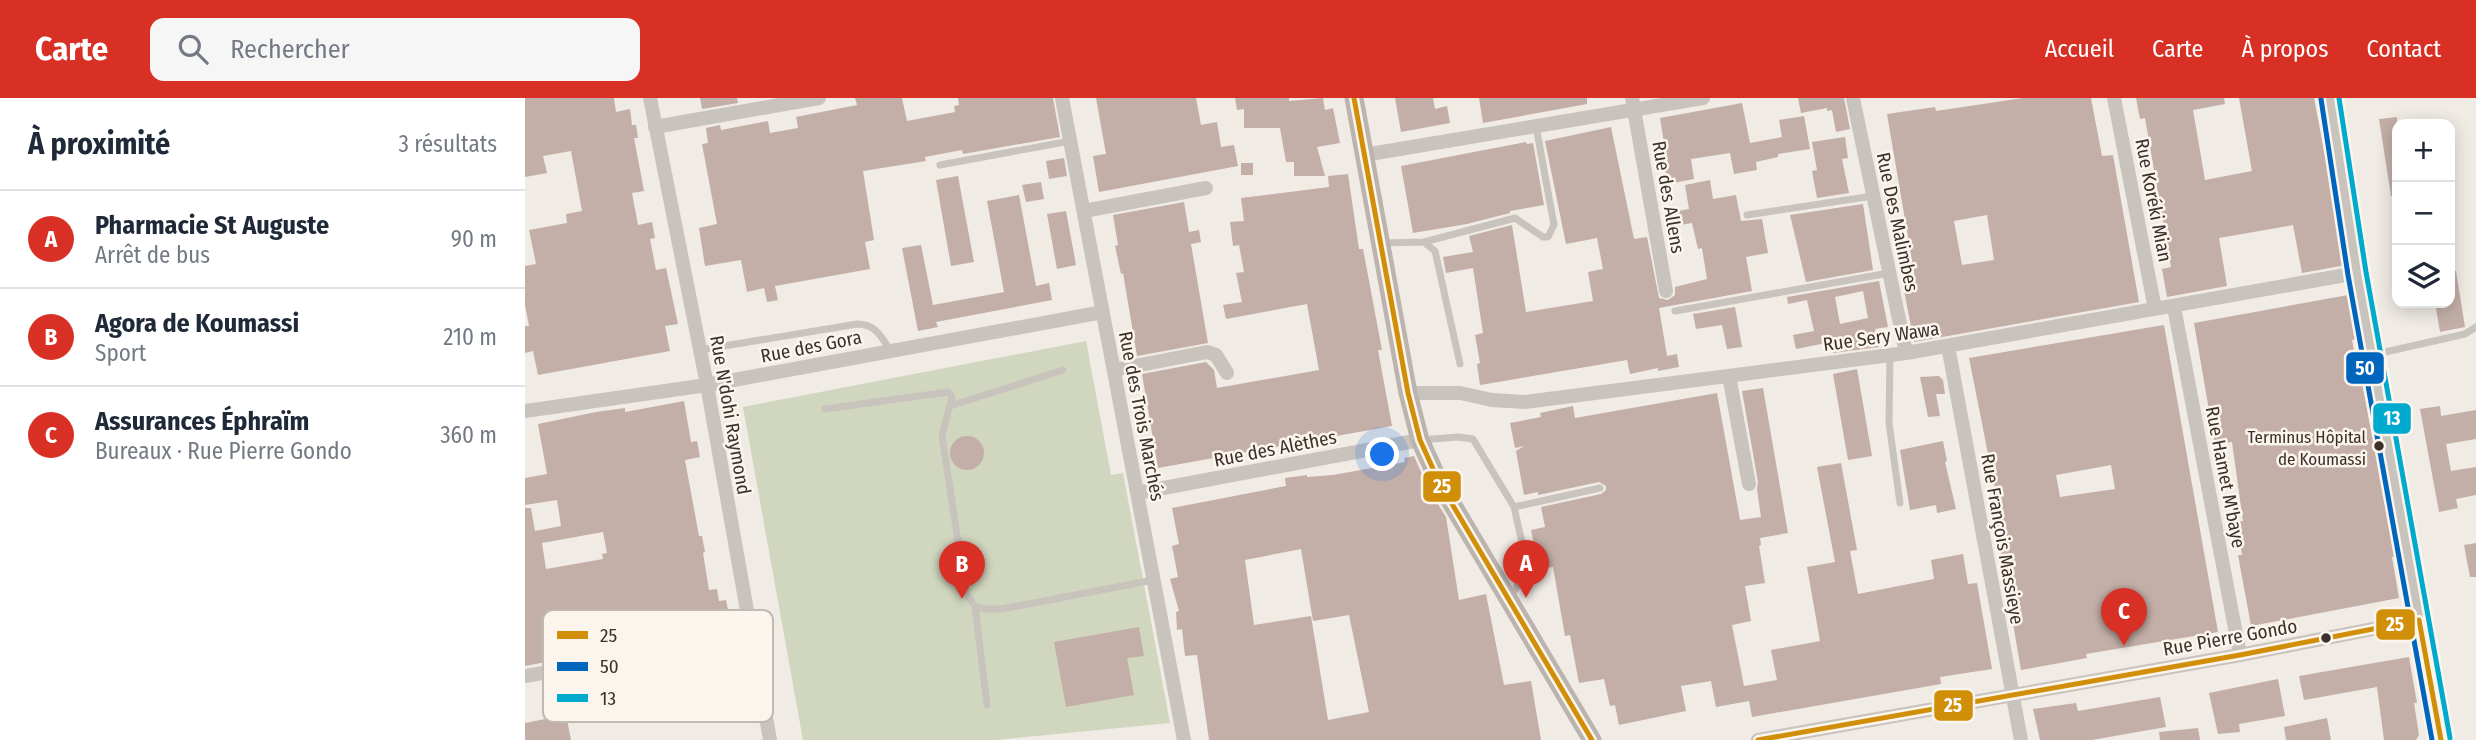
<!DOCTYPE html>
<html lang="fr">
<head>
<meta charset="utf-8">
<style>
	body { margin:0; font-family:"Fira Sans Condensed",sans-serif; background:#f6f6f7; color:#1f2937 }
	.controls { position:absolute; right:21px; top:21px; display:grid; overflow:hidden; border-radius:14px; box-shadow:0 4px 18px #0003 }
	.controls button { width:63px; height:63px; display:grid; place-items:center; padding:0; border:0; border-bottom:2px solid #e0e1e3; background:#fff; color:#1f2937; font:35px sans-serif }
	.you { position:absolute; left:858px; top:357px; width:24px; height:24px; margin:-18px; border:5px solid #fff; border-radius:50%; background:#1a73e8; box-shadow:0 0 0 10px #1a73e833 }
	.badge { display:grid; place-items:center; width:46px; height:46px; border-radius:50%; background:#d93025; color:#fff; font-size:23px; font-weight:700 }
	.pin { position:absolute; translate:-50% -58px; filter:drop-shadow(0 2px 4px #0008) }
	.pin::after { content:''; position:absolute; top:37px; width:24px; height:21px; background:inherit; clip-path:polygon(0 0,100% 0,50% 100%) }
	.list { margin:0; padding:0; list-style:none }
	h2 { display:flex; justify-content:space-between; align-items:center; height:91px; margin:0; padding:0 28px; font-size:30px }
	h2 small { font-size:23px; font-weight:400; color:#747a83 }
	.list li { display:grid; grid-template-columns:46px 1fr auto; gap:21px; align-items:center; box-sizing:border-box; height:98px; padding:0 28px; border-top:2px solid #e0e1e3 }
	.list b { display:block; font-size:26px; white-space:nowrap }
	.list p { margin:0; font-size:23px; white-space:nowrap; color:#747a83 }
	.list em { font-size:23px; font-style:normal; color:#747a83 }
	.icon { flex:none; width:38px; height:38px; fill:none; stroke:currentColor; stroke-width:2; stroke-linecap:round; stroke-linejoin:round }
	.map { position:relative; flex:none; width:1951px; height:642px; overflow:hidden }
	header { display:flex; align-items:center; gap:42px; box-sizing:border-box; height:98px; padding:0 35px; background:#d93025; color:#fff }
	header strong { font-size:33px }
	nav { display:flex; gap:38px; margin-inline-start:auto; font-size:24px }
	.search { width:490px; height:63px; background:#f6f6f7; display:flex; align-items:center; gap:18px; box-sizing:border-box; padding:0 24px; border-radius:14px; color:#747a83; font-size:26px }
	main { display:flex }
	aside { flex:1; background:#fff }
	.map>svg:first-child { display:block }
</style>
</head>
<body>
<header>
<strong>Carte</strong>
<div class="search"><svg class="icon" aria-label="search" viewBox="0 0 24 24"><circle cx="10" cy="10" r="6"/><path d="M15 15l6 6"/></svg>Rechercher</div>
<nav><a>Accueil</a><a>Carte</a><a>À propos</a><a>Contact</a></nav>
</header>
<main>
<aside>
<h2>À proximité<small>3 résultats</small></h2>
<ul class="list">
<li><span class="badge">A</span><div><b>Pharmacie St Auguste</b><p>Arrêt de bus</p></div><em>90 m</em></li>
<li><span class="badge">B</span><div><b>Agora de Koumassi</b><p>Sport</p></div><em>210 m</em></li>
<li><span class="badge">C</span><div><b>Assurances Éphraïm</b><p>Bureaux · Rue Pierre Gondo</p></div><em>360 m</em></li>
</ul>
</aside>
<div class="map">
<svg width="1951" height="642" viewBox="0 0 1951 642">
	<rect width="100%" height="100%" fill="#f0ebe5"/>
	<!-- green -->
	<path fill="#d1d6bf" d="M561 243 586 377 598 375 645 625 470 642H278L218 309Z"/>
	<!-- building -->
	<path fill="#c3afa7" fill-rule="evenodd" d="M0 0H89L91 14 105 11 107 27H111L113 40H109L119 93 107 95 113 127 127 124 130 140 125 141 131 172 141 170 153 226 140 228 145 253 13 277 8 253 0 255V228H4L0 207V168L11 166 4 132 42 125 41 116 57 113 46 53 18 58 22 75 0 79Z
		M175 0H212L213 5 177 11Z
		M330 0H377L382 23 430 14 429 8 434 7 433 0H528L535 39 438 56 437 52 400 59 401 63 338 73 349 142 340 144 345 171 250 188 253 202 242 204 239 190 222 194 216 162 180 168 174 130 192 126 177 46 183 45 181 30 195 27 196 32 243 23 245 35 273 30 271 19 332 7Z
		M571 0H671L676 27 692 24 696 49 709 47 713 68 574 94 568 58 581 56Z
		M710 0H764V3L798 0 800 12 808 10 815 45 792 49 800 78H769V64H761L755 30H719V11L712 12Z
		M870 0H908L910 11 922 8 925 25 876 34Z
		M954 0H1062V6L958 25Z
		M1273 0H1319L1325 31 1311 34 1307 12 1302 13V10L1276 15Z
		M1498 0H1566L1577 58 1588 57 1614 204 1389 244 1377 182 1390 180 1362 16 1410 9 1411 13ZM1462 117 1469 162 1437 167 1429 123Z
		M1611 0H1699L1700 6 1668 12 1680 82 1727 73 1714 0H1789L1821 167 1777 175 1768 127 1694 140 1702 188 1642 199 1637 171 1646 169 1620 20 1615 21Z
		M1217 5 1225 45 1257 39 1254 22 1279 18 1285 51 1253 56V59L1231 64 1232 72 1209 76 1205 55 1166 61 1169 81 1143 86 1136 51H1140L1135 20Z
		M1872 19V98H1866L1854 21Z
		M1086 29 1109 141 1122 139 1134 200 1143 202 1150 197V189L1182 181 1177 150 1173 151 1167 125 1150 128 1147 114 1164 111 1160 87 1185 82 1188 101 1211 97 1216 123 1237 121 1243 155 1221 159 1227 193 1134 210 1142 258 1152 256 1154 269 1133 273V270L1105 276 1102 262 955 287 952 266 955 265 950 237 958 235 948 170 921 175 918 159 948 154 944 138 987 127 1001 214 1068 203 1063 174 1078 171 1072 140 1041 146 1020 43Z
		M1320 39 1323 60 1317 61 1324 95 1292 100 1287 73 1292 72 1287 44Z
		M1001 44 1002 46 1008 45 1019 107 985 113V115L942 126 888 135 876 68Z
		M539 60 542 78 524 81 521 63Z
		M716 65H728V77H716Z
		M823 76 834 151H838L857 252H853L867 328 633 370 617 276 681 264 689 272 692 290 794 272 782 206 701 221 698 207 717 204 711 175 719 174 714 147 708 148 705 124 719 123 716 100 804 89 803 78Z
		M433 78 449 164 426 168 411 82Z
		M516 84 519 101 501 104 497 87Z
		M494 97 511 188 524 185 527 202 411 224 413 229 393 233 377 150 396 147 408 207 479 194 462 103Z
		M659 104 664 134 674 132 676 144 666 146 683 245 612 258 598 175 596 176 590 148 593 147 588 117Z
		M1338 106 1348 172 1281 184 1265 117Z
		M541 113 551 167 532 171 522 116Z
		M1925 173H1931L1940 229 1915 234 1910 205H1925Z
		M1354 183 1363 229 1350 231 1354 249 1308 255 1306 244 1271 251 1268 237 1289 233 1282 202 1263 206 1262 199ZM1338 193 1343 220 1315 226 1310 199Z
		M1823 197 1832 241 1827 242 1835 286 1837 285 1845 326H1847L1867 425 1865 426 1871 459H1867L1874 500 1726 528 1713 457H1717L1712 424 1718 423 1707 344 1690 347 1669 225Z
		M1210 209 1217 249 1202 251 1197 227 1171 231 1168 216Z
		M1639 227 1693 534 1561 556 1562 560 1496 572 1465 391H1470L1444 260ZM1586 367 1590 391 1535 399 1531 377Z
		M1332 271 1347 358 1323 362 1308 276Z
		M1414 278 1418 282 1420 296H1411L1415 318 1403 319 1395 279Z
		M1238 290 1263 435 1235 440 1236 447 1234 448 1240 485 1220 488 1226 523 1207 527 1219 588 1252 582 1246 552 1295 543 1282 469 1310 464 1292 369 1316 365 1332 452 1325 453 1333 496 1409 481 1406 462 1438 456 1443 486 1452 485 1467 571 1415 579 1416 586 1227 619 1224 603 1191 609 1186 583 1156 588 1161 613 1094 627 1090 607 1085 608 1079 581 1054 585 1045 537 1040 538 1028 469 1014 471 1006 432 1020 429 1016 409 1076 396 1081 392V388L1074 384 1013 397V394L999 397 991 353 999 348 990 350 985 325 1016 319 1015 315 1048 308 1050 320 1192 295 1215 422 1236 419 1232 391 1233 384 1217 293Z
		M159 303 166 344 172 343 175 359 160 362 174 438H177L180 454 178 455 184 492 192 491 194 503 201 502 203 512 212 511 214 524 205 526V528L104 545 78 550 79 553 0 568V410H6L10 433 36 428 32 402 0 407V380L22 376 13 326 71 314 100 310V314ZM78 434 82 455 77 456 78 461 21 471 17 445Z
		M1915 308 1916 318 1951 312V341L1921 346 1926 373 1951 369V397L1931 401 1933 410 1914 414 1895 311Z
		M425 355a17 17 0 1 1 34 0a17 17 0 1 1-34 0Z
		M1418 343 1422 363 1420 364 1431 411 1412 415 1411 407 1385 412 1375 352Z
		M889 358 903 390 921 419 934 502 961 496 979 587 1006 583 1016 642H684L672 557 660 558 657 531 652 532 651 514 654 513 645 481 653 479 647 448 654 446 647 410 761 388 760 380 782 377V379L808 377 880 364 879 360ZM776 451 788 523 824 517 844 614 803 622 786 518 729 527 720 462Z
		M1951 445V479H1945L1939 447Z
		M614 529 619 558 602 560 609 597 541 609 529 544Z
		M1884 559 1892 605H1889L1894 637 1891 642H1859L1852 589 1779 602 1774 578Z
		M1753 581 1760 618 1714 626 1715 634 1693 636 1684 595Z
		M1635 599 1641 629 1567 642H1515L1508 611 1551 605 1553 613Z
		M41 617 46 642H0V625Z
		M1802 620 1806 642H1761L1759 629Z
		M1673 630 1675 642H1635L1634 634Z"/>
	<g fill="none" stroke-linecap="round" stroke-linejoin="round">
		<!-- lane -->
		<path stroke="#c9c3be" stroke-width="7" d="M415 67 545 43
			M1222 117 1348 98
			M899 144 990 120 1018 139H1023L1029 127 1011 28
			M858 145 899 144 910 153 935 266
			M1150 213 1364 175
			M175 252 332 226C350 226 356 238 365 252
			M1365 257 1364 325 1375 405
			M1847 257 1940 236 1951 229
			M425 308 538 272
			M300 311 423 294 427 299 417 338 441 496 450 508 462 607
			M896 342 933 339 948 341 989 409 1001 462 998 477 986 499
			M989 409 1075 390
			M450 508 460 511H477L628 482"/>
		<!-- street -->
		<path stroke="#c9c3be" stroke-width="14" d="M125 0 182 287 245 642
			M537 0 659 642
			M1107 0 1141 193
			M1328 0 1381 255
			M1589 0 1630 211
			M1805 0 1832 175 1916 642
			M130 29 294 0
			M839 57 1178 0
			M559 113 681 90
			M1649 209 1715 557
			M1423 248 1496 642
			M589 272 682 254 691 257 702 275
			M1204 278 1224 386
			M883 295H935L967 302 1000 304 1381 255 1832 175
			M0 313 182 287 578 214
			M612 395 895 342
			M0 578 227 538
			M1233 642 1715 557 1894 522"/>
		<!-- secondary -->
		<path stroke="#bab3ae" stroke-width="19" d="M829 0 883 295 895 342 914 384 1067 642"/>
		<!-- bus-1 casing -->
		<g stroke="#fbf5ee" stroke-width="10">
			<path id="bus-1" d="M829 0 883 295 895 342 914 384 1067 642
				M1233 642 1715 557 1894 522 1916 642"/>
		</g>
		<!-- bus-2 casing -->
		<g stroke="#fbf5ee" stroke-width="10">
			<path id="bus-2" d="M1796 1 1823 177 1907 642"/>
		</g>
		<!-- bus-3 casing -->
		<g stroke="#fbf5ee" stroke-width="10">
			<path id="bus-3" d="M1814 0 1841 174 1925 640"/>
		</g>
		<!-- bus-1 -->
		<use href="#bus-1" stroke="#d18e09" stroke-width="5"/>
		<!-- bus-2 -->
		<use href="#bus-2" stroke="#0065bd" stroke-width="5"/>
		<!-- bus-3 -->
		<use href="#bus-3" stroke="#00a9ce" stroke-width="5"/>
	</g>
	<!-- markers -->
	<g fill="#3b302b" stroke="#fbf5ee" stroke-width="2.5">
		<circle cx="1854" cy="348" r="6"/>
		<circle cx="1801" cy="540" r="6"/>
	</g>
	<g text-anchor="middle" stroke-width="5" stroke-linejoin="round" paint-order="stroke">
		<!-- bus labels -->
		<g font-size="17" fill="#3b302b" stroke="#fbf5ee" text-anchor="end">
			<text x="1841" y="345">Terminus Hôpital<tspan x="1841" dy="22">de Koumassi</tspan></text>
		</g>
		<!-- street labels -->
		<g font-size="19" fill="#3b302b" stroke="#fbf5ee">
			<text transform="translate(1144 99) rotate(80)" y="7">Rue des Allens</text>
			<text transform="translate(1629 102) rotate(79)" y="7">Rue Koréki Mian</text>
			<text transform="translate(1373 124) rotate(78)" y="7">Rue Des Malimbes</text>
			<text transform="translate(1356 238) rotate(-8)" y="7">Rue Sery Wawa</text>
			<text transform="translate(286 248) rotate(-11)" y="7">Rue des Gora</text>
			<text transform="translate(206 317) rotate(80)" y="7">Rue N'dohi Raymond</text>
			<text transform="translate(617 318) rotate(79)" y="7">Rue des Trois Marchés</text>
			<text transform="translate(750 350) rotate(-11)" y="7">Rue des Alèthes</text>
			<text transform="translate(1701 379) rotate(79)" y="7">Rue Hamet M'baye</text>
			<text transform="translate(1478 441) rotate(80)" y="7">Rue François Massieye</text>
			<text transform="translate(1705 539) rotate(-10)" y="7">Rue Pierre Gondo</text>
		</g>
	</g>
	<!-- legend -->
	<rect x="18" y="512" width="230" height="112" rx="10" fill="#fbf5ee" stroke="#c1bab4" stroke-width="2"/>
	<rect x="32" y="533" width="31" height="8" fill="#d18e09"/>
	<rect x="32" y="564" width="31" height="9" fill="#0065bd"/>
	<rect x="32" y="596" width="31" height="8" fill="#00a9ce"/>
	<g font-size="19" fill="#3b302b">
		<text x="75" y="544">25</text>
		<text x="75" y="575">50</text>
		<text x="75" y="607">13</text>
	</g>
	<g stroke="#fbf5ee" stroke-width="2.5">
		<rect x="1820" y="253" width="40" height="34" rx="7" fill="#0065bd"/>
		<rect x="1847" y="304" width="40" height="33" rx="7" fill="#00a9ce"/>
		<rect x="897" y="372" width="40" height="33" rx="7" fill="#d18e09"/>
		<rect x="1850" y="510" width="41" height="33" rx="7" fill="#d18e09"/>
		<rect x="1408" y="591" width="41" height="33" rx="7" fill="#d18e09"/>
	</g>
	<g font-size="19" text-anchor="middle" font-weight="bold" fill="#fff">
		<text x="1840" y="277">50</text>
		<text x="1867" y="327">13</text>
		<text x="917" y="395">25</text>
		<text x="1870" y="533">25</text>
		<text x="1428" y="614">25</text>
	</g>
</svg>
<div class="controls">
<button>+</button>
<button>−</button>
<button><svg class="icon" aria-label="layers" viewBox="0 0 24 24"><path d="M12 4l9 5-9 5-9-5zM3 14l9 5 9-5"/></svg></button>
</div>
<div class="you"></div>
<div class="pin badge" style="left:1001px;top:500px">A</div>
<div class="pin badge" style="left:437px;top:501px">B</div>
<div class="pin badge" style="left:1599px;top:548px">C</div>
</div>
</main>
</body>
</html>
